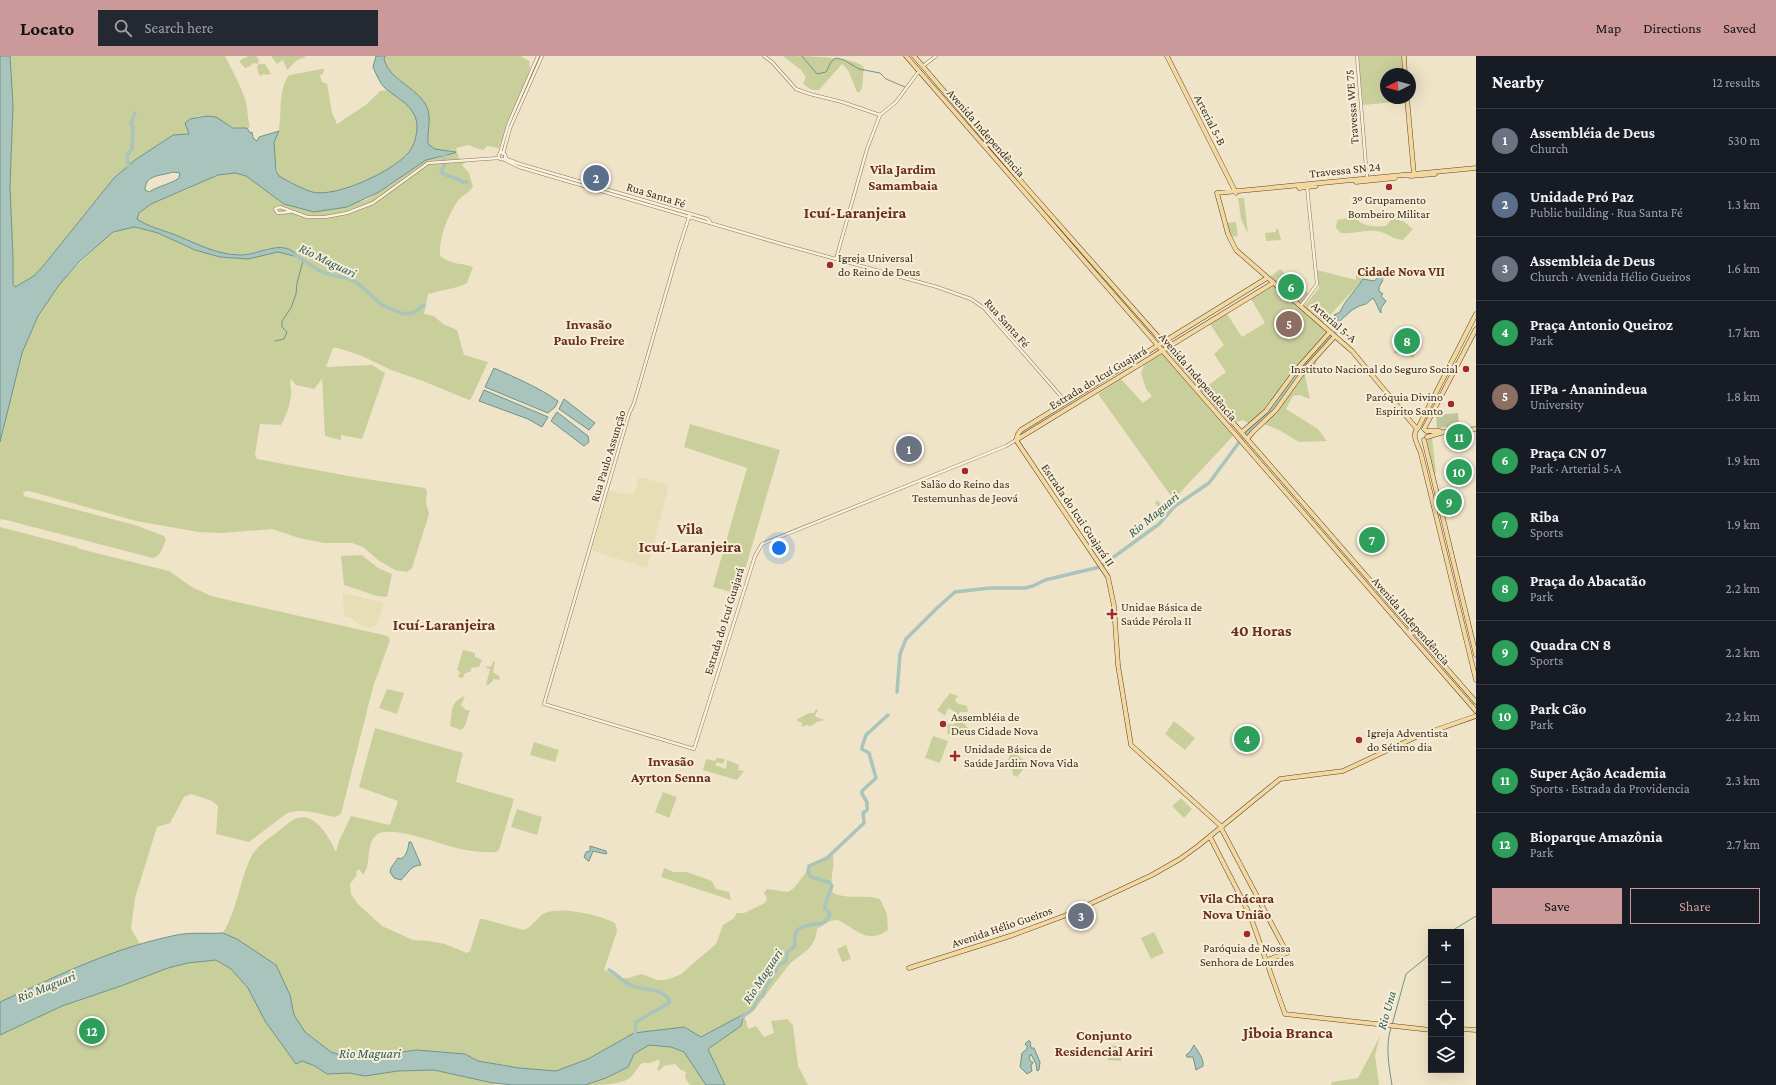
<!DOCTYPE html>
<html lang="en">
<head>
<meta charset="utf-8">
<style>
	body { margin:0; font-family:"Crimson Pro",serif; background:#242831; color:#f1f3f6 }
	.controls { position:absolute; right:12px; bottom:12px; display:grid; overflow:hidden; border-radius:0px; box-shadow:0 4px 16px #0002 }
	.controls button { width:36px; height:36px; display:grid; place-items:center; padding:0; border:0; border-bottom:1px solid #363941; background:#171b24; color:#f1f3f6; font:20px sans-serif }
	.compass { position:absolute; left:1380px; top:12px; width:36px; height:36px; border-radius:50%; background:#171b24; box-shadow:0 4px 16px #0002; rotate:265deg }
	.you { position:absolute; left:779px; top:492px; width:14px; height:14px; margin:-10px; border:3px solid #fff; border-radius:50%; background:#1a73e8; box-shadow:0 0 0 6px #1a73e833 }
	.badge { display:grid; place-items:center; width:26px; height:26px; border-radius:50%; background:#cc999b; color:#fff; font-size:13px; font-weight:700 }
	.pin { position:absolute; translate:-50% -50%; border:2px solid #fff; box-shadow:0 1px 4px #0006 }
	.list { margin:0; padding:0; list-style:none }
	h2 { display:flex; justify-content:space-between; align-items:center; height:52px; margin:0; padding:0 16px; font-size:17px }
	h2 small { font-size:13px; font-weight:400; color:#9ea1a6 }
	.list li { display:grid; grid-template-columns:26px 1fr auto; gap:12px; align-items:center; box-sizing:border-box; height:64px; padding:0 16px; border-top:1px solid #363941 }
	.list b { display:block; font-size:15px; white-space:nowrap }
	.list p { margin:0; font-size:13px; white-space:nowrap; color:#9ea1a6 }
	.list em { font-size:13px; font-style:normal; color:#9ea1a6 }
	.actions { display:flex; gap:8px; padding:12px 16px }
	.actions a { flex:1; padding:9px 0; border:1px solid #cc999b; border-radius:0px; text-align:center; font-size:14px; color:#cc999b }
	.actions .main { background:#cc999b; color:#111 }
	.icon { flex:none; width:22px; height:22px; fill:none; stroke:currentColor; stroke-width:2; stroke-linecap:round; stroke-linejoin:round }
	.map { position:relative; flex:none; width:1476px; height:1029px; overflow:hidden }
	header { display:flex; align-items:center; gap:24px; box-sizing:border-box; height:56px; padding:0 20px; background:#cc999b; color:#111 }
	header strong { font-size:19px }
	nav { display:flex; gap:22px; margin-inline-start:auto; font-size:14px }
	.search { width:280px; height:36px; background:#242831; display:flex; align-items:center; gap:10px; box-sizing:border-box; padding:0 14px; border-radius:0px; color:#9ea1a6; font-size:15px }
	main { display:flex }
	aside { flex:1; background:#171b24 }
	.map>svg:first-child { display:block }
</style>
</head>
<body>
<header>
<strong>Locato</strong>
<div class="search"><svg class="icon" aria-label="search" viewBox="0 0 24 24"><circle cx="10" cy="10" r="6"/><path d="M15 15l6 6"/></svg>Search here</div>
<nav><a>Map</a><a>Directions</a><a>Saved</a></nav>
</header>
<main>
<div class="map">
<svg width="1476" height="1029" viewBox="0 0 1476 1029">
	<rect width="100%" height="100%" fill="#f0e4c8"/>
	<!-- farmland -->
	<path fill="#e6deb5" d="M639 421 669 429 647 512 590 494 609 435 634 439Z
		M343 537 384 547 377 568 371 572 360 569 352 562 344 560Z"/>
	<!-- green -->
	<path fill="#c9cf9b" d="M10 0H225C232 14 240 28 245 43 248 52 247 61 250 71 227 80 215 45 185 67L189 78 172 79 135 104 114 122 44 209 34 220 15 231 13 228V201L10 131 13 49Z
		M248 0H256L259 4 258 8 252 7 251 10 245 12 239 5Z
		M271 0H305V1L296 5 287 14 283 4 277 8Z
		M385 0H521L529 5 530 11 529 17 506 71 499 92 487 90 485 93 482 94 468 89 456 92 459 102 466 106 462 109 469 117 473 131C469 137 461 140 457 146 447 162 439 181 440 200 454 210 460 206 473 211L467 227C456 233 441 234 428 238L424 258 434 260 443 268 457 274 464 299 488 306 471 343 469 344 423 325 391 314 362 300 338 292H333L326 311 372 309 385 317 362 383 341 379V384L325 380 322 323 314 333 296 329 291 323C289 329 292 333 291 339 290 350 286 360 281 369L260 368 255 398 257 403 354 421 425 432 427 435 426 447 429 458 412 512 407 516 395 514 378 504 363 491 352 487H324L299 482 272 473 221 477 198 476 136 465 29 435 23 436 24 440 135 469 164 480 166 483C163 491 161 500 153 502L2 463 0 464V386L22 297 38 260 58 229 104 183 113 176 134 171 158 177 195 194 220 201 248 203 278 196 297 201 279 192H268L264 195 242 199 220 197 195 188 139 165 136 163V160L151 148 190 132 206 123 218 119 235 117 246 120 284 148 314 156 366 144 392 128 416 109 426 104 454 98 455 95 435 93 428 88 429 63 410 33 391 16 385 10 384 3Z
		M783 0C798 0 859 0 864 12 864 14 863 18 863 21 863 27 863 30 860 36H857L848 14 842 8 819 34H812L803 28 806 21 801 14Z
		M1358 0H1401L1403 18H1386V42H1404L1405 45 1363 49Z
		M260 8H265L271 18 265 19 264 18 260 20 258 16 257 10Z
		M322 13H324L323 17 320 20 322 26 327 28 332 57 337 68 367 48 380 35 389 34C398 41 410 49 415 59 420 70 417 88 408 97 392 115 336 143 312 136 302 133 288 125 279 120 276 114 274 95 274 87 275 82 279 78 279 73 282 54 278 35 289 19Z
		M1238 142H1244L1248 178 1241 163Z
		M1398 157 1400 165H1403L1413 173 1403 184C1393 184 1385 175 1376 175 1364 174 1353 178 1341 177L1336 172 1337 164 1354 161C1364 171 1373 171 1386 170L1390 165 1391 158Z
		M1236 166 1238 180 1230 181 1228 167Z
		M1276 173H1278L1281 184 1266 185 1265 177 1276 176Z
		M1280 213 1309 238 1301 247 1270 221Z
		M1356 213 1371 215 1322 268 1304 250 1319 232 1317 214 1356 224Z
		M1273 229 1334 281 1317 304 1315 311 1305 320 1310 343 1299 339 1293 340 1286 353 1318 373 1327 385 1299 386 1279 374 1254 364 1250 368 1243 364 1236 366 1206 331 1226 316 1214 298 1224 289 1210 268 1227 258 1242 281 1265 267 1251 243Z
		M1411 273 1414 302 1407 299 1393 297Z
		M1162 298 1233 380 1162 456 1155 447 1157 444 1163 450 1168 446 1171 440 1098 338 1121 323 1143 347 1152 340 1146 333 1141 317 1144 309Z
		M690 368 780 394 738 538 713 531 747 412 684 391Z
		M1432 381 1436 417H1433L1425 386Z
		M1455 410H1465L1466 420 1453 421 1452 412Z
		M0 471 77 491 80 493 169 515 192 531 211 540 388 580 390 584 373 631 341 758 335 761C319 758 302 751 286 758L249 786 216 778 218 750 212 745 191 738 184 741 170 767 157 771 135 842 131 873 140 888 95 904 0 946Z
		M362 499 378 512 392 518 387 541 377 540 344 529 341 500Z
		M463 594 475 597V601L482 604 479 611 471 612V615L464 618 463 622 458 621 460 616 457 614Z
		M493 605 495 606 493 616 500 621 499 624 494 623 489 629H486L490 613 486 612 487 610 491 611Z
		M387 633 404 637 397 658 379 652Z
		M950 637 958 640 955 644 957 647 967 650 968 656H960L958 661 969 673 959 676H952L950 679 947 677 948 672 946 670 948 668 953 669 956 665 954 655 948 652 945 660 937 654Z
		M465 640 461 649 466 654H470L465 670 461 674 450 670C453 656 448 647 465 640Z
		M816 653 818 654 815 659 816 661 825 664 817 666 811 670 806 669 802 671V667L796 664 809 657H814Z
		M1174 665 1195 682 1185 694 1165 678Z
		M375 672 463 697 456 726 514 743 499 794 496 796C483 797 469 795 456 792 439 788 390 768 376 779 365 790 372 808 363 819L359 813 356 816 357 819 350 828 351 838 358 848 382 870 413 884 429 885 445 888 467 897 470 895 480 863H483L524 874C532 871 536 863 543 858 558 849 600 859 615 867L617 875 604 914 619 922H628L642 918 657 924H664L672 922 681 918 716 888 723 869 733 863 737 857H744L765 847 767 842 764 837 767 833 788 836 794 832 810 811 830 798 833 799C835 812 829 824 833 837 849 844 865 838 880 843L887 858 888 874C866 889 857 873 838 864L830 865 817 873C815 895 801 896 788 910L754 954 744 958 748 973 756 970 764 981 774 977 771 965 787 963 793 969 798 1010 808 1029H725L708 993 741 970 744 958 701 981 683 971 634 977 588 1003 556 1015 519 1012 478 1005 465 998 417 994 365 1001 344 1000 331 996 305 976 294 959 290 939 276 909 237 883 223 877C237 854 239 827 250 803 256 791 265 785 276 777 282 773 288 766 295 763 315 754 330 783 336 796L339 785 351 760 390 769 398 745 359 731Z
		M1247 674 1256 682 1248 691 1239 684Z
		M933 680 948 685 940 707 925 702Z
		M534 686 559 694 555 706 530 699Z
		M1012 695 1028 707 1017 721 1013 719 1012 712 1006 708Z
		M717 702 725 703 723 708 717 706 715 709 726 713 727 704 739 709 738 714 744 715 737 724 703 714 706 703 715 705Z
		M663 736 677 741 669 762 655 756Z
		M1181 742 1192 753 1184 762 1172 750Z
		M517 753 542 761 537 779 511 771Z
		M664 812 674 816H687L712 825 716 833 729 836 731 844 661 821Z
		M1154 876 1164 897 1151 903 1141 882Z
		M846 889 851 903 842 906 837 893Z
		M216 904 231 913 248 932 266 965 296 1008 302 1005 315 1010 327 1018 349 1017 365 1020 398 1015 434 1014 493 1027 494 1029H0V979L62 950 121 930 168 912 188 907Z
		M1380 980 1375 999 1379 1029H1331L1332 1026 1358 1022Z
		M649 989 671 991 684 996 706 1029H690L685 1022 686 1016 681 1014 675 1008 664 1010 659 1015 657 1014 660 1005 658 1004 650 1007H642C637 1012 634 1018 630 1022 621 1029 597 1029 585 1029L606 1022 628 1011 634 998Z
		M1110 989 1117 990 1116 995 1122 996 1121 1005 1108 1004Z"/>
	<!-- cemetery -->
	<path fill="#bfc49a" d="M1458 357 1459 370 1437 372 1436 359Z"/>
	<!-- water -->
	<path fill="#a9c4bc" stroke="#6f938a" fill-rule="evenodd" d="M0 0H10L13 49 10 131 13 201V228L15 231 34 220 44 209 114 122 135 104 173 79 189 78 185 67 190 63 206 60 216 61 233 72H247L250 77 252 76 253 82 257 85 259 81 279 75 274 86 276 115 279 120C287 125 303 133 312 136 336 142 394 115 409 96 414 90 417 79 417 71 417 51 398 43 385 32 381 29 375 16 373 11L376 0H385L384 3C389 25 422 33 428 54 431 64 427 77 428 88L435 93 456 96 455 97 426 104 379 136 347 151 314 156 284 148 246 120 235 117 218 119 151 148 139 157 137 163C147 170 162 174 173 178 196 187 216 199 241 199 259 199 285 181 298 201L278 196 248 203 220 201 195 194 158 177 139 172 134 171 113 176 80 205 59 229 38 260 22 297 0 386ZM173 116 180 117 179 122C171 128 158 130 149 136L145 134C145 118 162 120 173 116Z
		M1381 219 1383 224 1379 231V235L1383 238 1381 240 1386 245 1381 252V257C1377 252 1377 247 1373 242L1366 248 1359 250 1352 254 1341 264 1336 273 1335 270 1338 262 1334 259 1340 256C1345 244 1356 234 1363 223L1374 225Z
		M494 312C516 322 538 331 558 345L555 351 548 357 485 331Z
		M484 334 548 361 542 371 528 363 479 345Z
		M564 343 595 367 589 374 559 353Z
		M557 356 588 380 589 386 584 390 551 365Z
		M409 786H411L421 809C410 810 409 816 401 824L394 822 390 816 391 812 398 802 401 803C407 799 408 793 409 786Z
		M590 790 606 795 607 797 606 798 593 795 589 805H588L584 801 586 796 590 795Z
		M223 877 237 883 276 909 290 939 294 959 305 976 331 996 344 1000 365 1001 417 994 465 998 478 1005 519 1012 556 1015 588 1003 634 977 684 971 701 981 744 958 741 970 708 993 725 1029H706L684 996 671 991 649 989 634 998 628 1011 606 1022 585 1029H513L493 1027 434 1014 398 1015 365 1020 349 1017 327 1018 315 1010 302 1005 296 1008 265 965 248 932 231 913 216 904 188 907 168 912 121 930 62 950 0 979V946C57 920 115 891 177 879 191 876 208 878 223 877Z
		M1028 985H1030L1031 992H1034L1040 1006 1039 1014 1037 1015 1036 1008 1031 998 1029 1002 1031 1006H1033L1031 1010 1032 1015 1027 1018 1020 1011 1022 997 1027 993V990L1025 988Z
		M1194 989C1198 996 1204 1002 1203 1010L1196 1014 1193 1001H1187L1186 999 1190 996Z"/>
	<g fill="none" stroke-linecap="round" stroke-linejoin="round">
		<!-- stream -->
		<path stroke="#6f938a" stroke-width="1" d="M802 0 817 18 826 16 831 6 836 2 844 4 859 13 880 17 886 23 905 31
			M275 285 284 283 287 276 282 271V265L291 252 296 238 297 227 303 205
			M1450 876 1476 860
			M1392 969 1406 918 1427 901 1431 895
			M1391 972C1385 989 1389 1011 1392 1029"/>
		<!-- river -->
		<path stroke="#a9c4bc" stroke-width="3.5" d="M440 97 444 99V109L441 116C447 122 455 119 462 126H467
			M129 113 127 99 132 93C132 86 135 73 131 67L135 57
			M295 199 320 215 335 220 348 222 360 229 382 249 401 257 406 258 415 256 424 249
			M1380 224 1388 212
			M1332 281 1336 276 1338 268
			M897 636 900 598 906 583 937 552 955 536 990 532H1025L1033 530 1045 524 1100 511 1159 468 1175 450 1209 427 1246 377 1271 353 1295 319 1308 307
			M609 914C618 919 624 927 633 930 648 936 656 930 669 943V947L636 966 635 981
			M741 962 753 953 760 940H763L765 933 779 909 786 905 787 897 795 890C792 868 806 870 823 867L829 861 830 857 825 853V849L832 830 829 826 811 821 808 816 809 810 827 802 864 767 863 757 867 754V746L862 738V735L876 722 869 697 862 693V691L866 679 888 659"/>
		<!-- minor casing -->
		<g stroke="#8d765c" stroke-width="3.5">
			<path id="minor" d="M764 0 772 6 796 33 810 38 842 46 880 59
				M1357 0 1367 122
				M923 10 936 0
				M880 59 896 46 919 15
				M498.5 100a3.5 3.5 0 1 1 7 0a3.5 3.5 0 1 1-7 0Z
				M500 97 508 69 538 0
				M503 98 510 72 542 0
				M505 100 507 103 520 108 708 163 710 166
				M503 103 519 111 778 187 937 231 971 243 984 252 1066 346
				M290 156 278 157 275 153 280 151 307 161H325L347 157 373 147 428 107 499 102
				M690 158 678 195 634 347 629 358 544 648 694 693 755 500 762 488 1006 390 1016 384
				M836 203 867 93 880 59
				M1301 250 1317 228 1307 131"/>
		</g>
		<!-- major casing -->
		<g stroke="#5b4430" stroke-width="5">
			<path id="major" d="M906 0 1476 655
				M914 0 1026 131 1168 292 1476 646
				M1167 0 1236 137
				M1404 0 1405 18
				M1407 42 1414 119
				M1410 120 1435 118
				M1356 126 1395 122
				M1299 132 1316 130
				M1418 372 1476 258
				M1417 373 1352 295 1236 194 1228 178 1217 137 1476 112
				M1417 373C1411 380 1419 390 1421 398L1476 624
				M1424 373 1476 273
				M1426 375H1440
				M1242 376 1266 355 1297 313 1330 276
				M1427 381 1444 376 1476 373
				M1247 383 1253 376 1276 354 1306 312 1335 280
				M1016 384 1108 521 1114 550 1118 609 1131 689 1222 771
				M1016 384 1273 227
				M1016 384 1018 378 1021 374 1267 222
				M1424 384 1476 599
				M1221 772 1287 897 1267 904
				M1210 781 1250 859 1285 958 1431 974
				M909 912 1013 879 1064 860 1152 819 1180 803 1198 790 1280 723 1343 715 1416 681 1476 660
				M1461 973 1476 974"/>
		</g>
		<!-- minor -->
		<use href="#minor" stroke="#faf1dc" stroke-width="2.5"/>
		<!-- major -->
		<use href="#major" stroke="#f3d9a0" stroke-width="4"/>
	</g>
	<!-- markers -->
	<g fill="#9e2a2b" stroke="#f7eed8" stroke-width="1.5">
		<circle cx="1389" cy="131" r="4"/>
		<circle cx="830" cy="209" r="4"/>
		<circle cx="1466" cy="313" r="4"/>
		<circle cx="1451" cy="348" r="4"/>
		<circle cx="965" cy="415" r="4"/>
		<path d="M1110 552h4v4h4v4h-4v4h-4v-4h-4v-4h4z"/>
		<circle cx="943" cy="668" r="4"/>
		<circle cx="1359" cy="684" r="4"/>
		<path d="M953 694h4v4h4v4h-4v4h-4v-4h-4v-4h4z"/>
		<circle cx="1247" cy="878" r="4"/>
	</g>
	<g text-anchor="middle" stroke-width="4" stroke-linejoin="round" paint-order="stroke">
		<!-- street labels -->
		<g font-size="12" fill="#3d2e20" stroke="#f7eed8">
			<text transform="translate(1352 51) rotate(-94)" y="4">Travessa WE 75</text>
			<text transform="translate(1210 64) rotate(63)" y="4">Arterial 5-B</text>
			<text transform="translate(986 77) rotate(49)" y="4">Avenida Independência</text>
			<text transform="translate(1345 114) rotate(-6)" y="4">Travessa SN 24</text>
			<text transform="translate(656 139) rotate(17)" y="4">Rua Santa Fé</text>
			<text transform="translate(1334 266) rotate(41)" y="4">Arterial 5-A</text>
			<text transform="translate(1007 267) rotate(48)" y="4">Rua Santa Fé</text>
			<text transform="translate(1198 321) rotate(49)" y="4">Avenida Independência</text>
			<text transform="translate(1098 322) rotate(-31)" y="4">Estrada do Icuí Guajará</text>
			<text transform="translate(608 400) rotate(-73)" y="4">Rua Paulo Assunção</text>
			<text transform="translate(1078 459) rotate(56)" y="4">Estrada do Icui Guajará II</text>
			<text transform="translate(724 565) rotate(-73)" y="4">Estrada do Icuí Guajará</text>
			<text transform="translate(1411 565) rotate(49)" y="4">Avenida Independência</text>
			<text transform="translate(1002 871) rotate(-19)" y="4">Avenida Hélio Gueiros</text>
		</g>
		<!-- poi labels -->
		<g font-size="12" fill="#3d2e20" stroke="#f7eed8" text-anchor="start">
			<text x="1389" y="148" text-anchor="middle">3º Grupamento<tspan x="1389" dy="14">Bombeiro Militar</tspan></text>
			<text x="838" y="206">Igreja Universal<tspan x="838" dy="14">do Reino de Deus</tspan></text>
			<text x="1458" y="317" text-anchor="end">Instituto Nacional do Seguro Social</text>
			<text x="1443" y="345" text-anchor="end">Paróquia Divino<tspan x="1443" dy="14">Espirito Santo</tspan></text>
			<text x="965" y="432" text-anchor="middle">Salão do Reino das<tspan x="965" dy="14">Testemunhas de Jeová</tspan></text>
			<text x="1121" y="555">Unidae Básica de<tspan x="1121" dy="14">Saúde Pérola II</tspan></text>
			<text x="951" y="665">Assembléia de<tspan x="951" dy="14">Deus Cidade Nova</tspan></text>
			<text x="1367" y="681">Igreja Adventista<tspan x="1367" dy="14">do Sétimo dia</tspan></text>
			<text x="964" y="697">Unidade Básica de<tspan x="964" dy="14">Saúde Jardim Nova Vida</tspan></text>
			<text x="1247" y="896" text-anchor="middle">Paróquia de Nossa<tspan x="1247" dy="14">Senhora de Lourdes</tspan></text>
		</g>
		<!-- water labels -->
		<g font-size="13" font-style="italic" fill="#2f5d5a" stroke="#f7eed8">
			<text transform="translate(328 204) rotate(26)" y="5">Rio Maguari</text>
			<text transform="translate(1153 458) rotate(-40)" y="5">Rio Maguari</text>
			<text transform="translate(762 920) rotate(-57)" y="5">Rio Maguari</text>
			<text transform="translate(46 930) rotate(-22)" y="5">Rio Maguari</text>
			<text transform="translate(1386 954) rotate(-74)" y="5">Rio Una</text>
			<text x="370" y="1002">Rio Maguari</text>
		</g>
		<!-- neighbourhood labels -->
		<g font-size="13" font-weight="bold" fill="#6b2e1e" stroke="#f7eed8">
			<text x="1401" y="220">Cidade Nova VII</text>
		</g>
		<!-- quarter labels -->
		<g font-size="14" font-weight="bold" fill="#6b2e1e" stroke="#f7eed8">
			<text x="903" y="118">Vila Jardim<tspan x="903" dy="16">Samambaia</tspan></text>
			<text x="589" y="273">Invasão<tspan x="589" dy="16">Paulo Freire</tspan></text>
			<text x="671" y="710">Invasão<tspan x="671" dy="16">Ayrton Senna</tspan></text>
			<text x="1237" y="847">Vila Chácara<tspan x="1237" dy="16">Nova União</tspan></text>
			<text x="1104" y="984">Conjunto<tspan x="1104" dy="16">Residencial Ariri</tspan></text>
		</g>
		<!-- district labels -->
		<g font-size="16" font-weight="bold" fill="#6b2e1e" stroke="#f7eed8">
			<text x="855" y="162">Icuí-Laranjeira</text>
			<text x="690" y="478">Vila<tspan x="690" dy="18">Icuí-Laranjeira</tspan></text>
			<text x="444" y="574">Icuí-Laranjeira</text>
			<text x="1261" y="580">40 Horas</text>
			<text x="1288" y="982">Jiboia Branca</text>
		</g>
	</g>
</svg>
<div class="controls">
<button>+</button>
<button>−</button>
<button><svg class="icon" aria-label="locate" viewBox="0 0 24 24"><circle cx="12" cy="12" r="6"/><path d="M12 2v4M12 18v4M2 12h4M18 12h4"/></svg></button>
<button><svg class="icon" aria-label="layers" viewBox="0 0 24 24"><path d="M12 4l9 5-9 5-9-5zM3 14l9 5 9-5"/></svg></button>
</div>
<svg class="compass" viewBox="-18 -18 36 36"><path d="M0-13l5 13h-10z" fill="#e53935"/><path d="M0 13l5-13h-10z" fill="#9ea1a6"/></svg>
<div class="you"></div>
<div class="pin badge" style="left:909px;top:393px;background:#6b7280">1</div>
<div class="pin badge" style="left:596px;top:122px;background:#5c6f8a">2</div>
<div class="pin badge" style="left:1081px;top:860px;background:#6b7280">3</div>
<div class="pin badge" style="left:1247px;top:683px;background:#2e9e5b">4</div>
<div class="pin badge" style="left:1289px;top:268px;background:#8d6e63">5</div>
<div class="pin badge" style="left:1291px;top:231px;background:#2e9e5b">6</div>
<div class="pin badge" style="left:1372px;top:484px;background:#2e9e5b">7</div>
<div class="pin badge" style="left:1407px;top:285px;background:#2e9e5b">8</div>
<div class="pin badge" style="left:1449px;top:446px;background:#2e9e5b">9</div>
<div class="pin badge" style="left:1459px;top:416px;background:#2e9e5b">10</div>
<div class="pin badge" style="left:1459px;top:381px;background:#2e9e5b">11</div>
<div class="pin badge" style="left:92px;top:975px;background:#2e9e5b">12</div>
</div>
<aside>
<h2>Nearby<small>12 results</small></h2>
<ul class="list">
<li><span class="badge" style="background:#6b7280">1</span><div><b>Assembléia de Deus</b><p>Church</p></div><em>530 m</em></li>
<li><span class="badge" style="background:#5c6f8a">2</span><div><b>Unidade Pró Paz</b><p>Public building · Rua Santa Fé</p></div><em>1.3 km</em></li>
<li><span class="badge" style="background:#6b7280">3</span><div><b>Assembleia de Deus</b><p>Church · Avenida Hélio Gueiros</p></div><em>1.6 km</em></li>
<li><span class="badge" style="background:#2e9e5b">4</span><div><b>Praça Antonio Queiroz</b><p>Park</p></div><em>1.7 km</em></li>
<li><span class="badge" style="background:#8d6e63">5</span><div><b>IFPa - Ananindeua</b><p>University</p></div><em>1.8 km</em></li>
<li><span class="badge" style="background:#2e9e5b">6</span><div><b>Praça CN 07</b><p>Park · Arterial 5-A</p></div><em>1.9 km</em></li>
<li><span class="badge" style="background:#2e9e5b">7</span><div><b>Riba</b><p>Sports</p></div><em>1.9 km</em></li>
<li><span class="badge" style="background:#2e9e5b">8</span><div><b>Praça do Abacatão</b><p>Park</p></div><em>2.2 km</em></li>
<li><span class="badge" style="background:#2e9e5b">9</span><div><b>Quadra CN 8</b><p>Sports</p></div><em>2.2 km</em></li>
<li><span class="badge" style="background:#2e9e5b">10</span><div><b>Park Cão</b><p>Park</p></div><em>2.2 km</em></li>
<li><span class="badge" style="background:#2e9e5b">11</span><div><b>Super Ação Academia</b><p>Sports · Estrada da Providencia</p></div><em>2.3 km</em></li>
<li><span class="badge" style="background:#2e9e5b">12</span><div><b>Bioparque Amazônia</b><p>Park</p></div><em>2.7 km</em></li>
</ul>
<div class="actions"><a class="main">Save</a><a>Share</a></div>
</aside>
</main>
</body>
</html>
